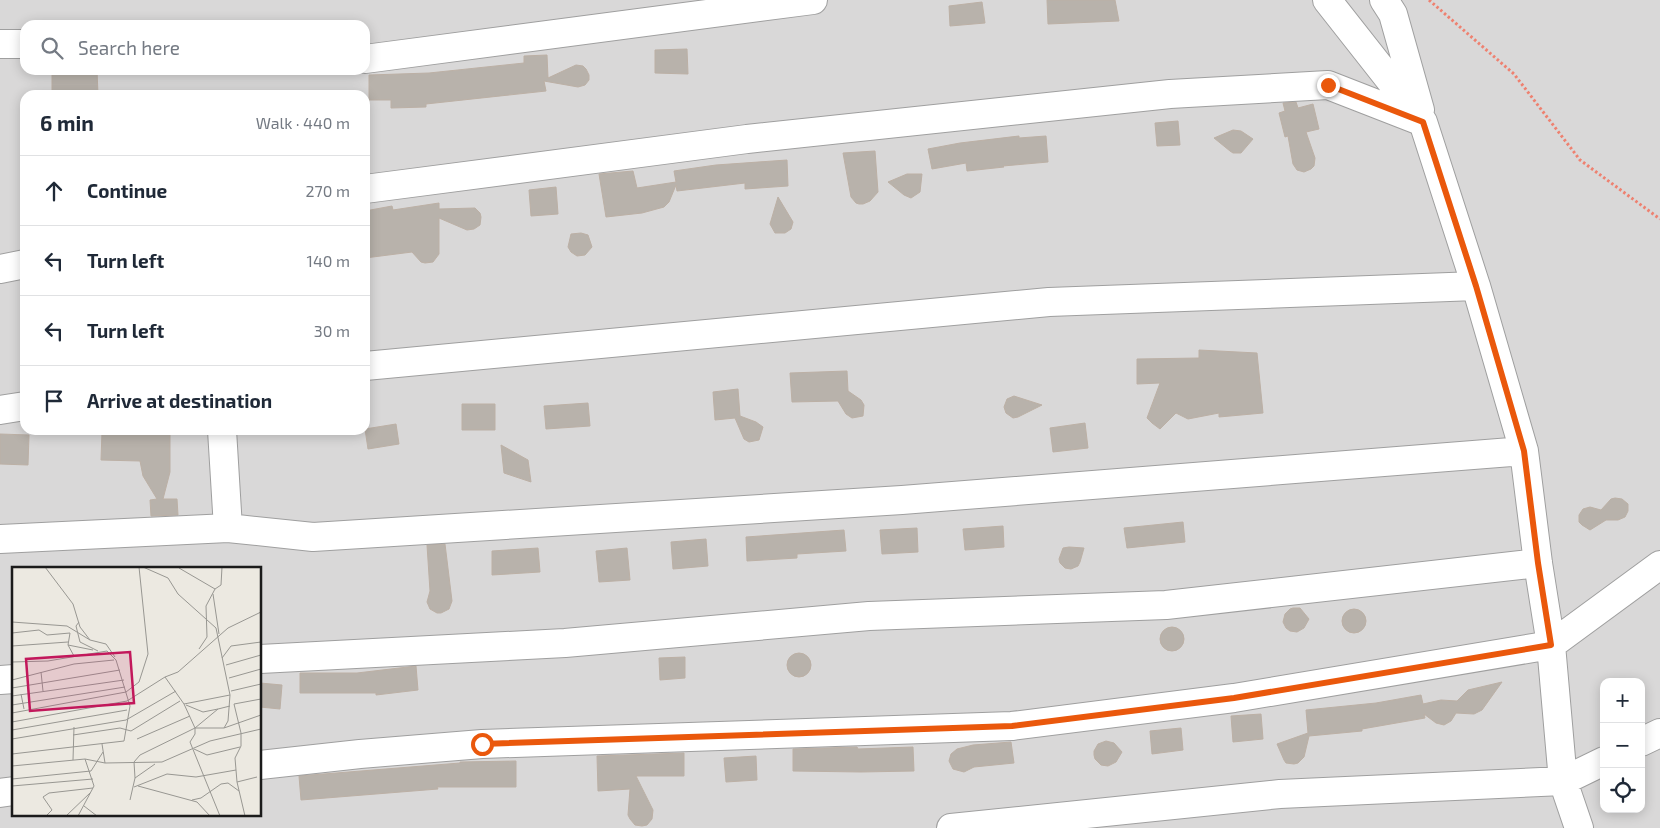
<!DOCTYPE html>
<html lang="en">
<head>
<meta charset="utf-8">
<style>
	body { margin:0; font-family:"Exo 2",sans-serif; background:#f6f6f7; color:#1f2937 }
	.controls { position:absolute; right:15px; bottom:15px; display:grid; overflow:hidden; border-radius:10px; box-shadow:0 2px 12px #0003 }
	.controls button { width:45px; height:45px; display:grid; place-items:center; padding:0; border:0; border-bottom:1px solid #e0e1e3; background:#fff; color:#1f2937; font:25px sans-serif }
	.stop { position:absolute; width:15px; height:15px; margin:-11px; border:4px solid #ea580c; border-radius:50%; background:#fff }
	.stop.end { background:#ea580c; border-color:#fff; box-shadow:0 1px 5px #0008 }
	.list { margin:0; padding:0; list-style:none }
	h2 { display:flex; justify-content:space-between; align-items:center; height:65px; margin:0; padding:0 20px; font-size:21px }
	h2 small { font-size:16px; font-weight:400; color:#747a83 }
	.list li { display:grid; grid-template-columns:32px 1fr auto; gap:15px; align-items:center; box-sizing:border-box; height:70px; padding:0 20px; border-top:1px solid #e0e1e3 }
	.list b { display:block; font-size:19px; white-space:nowrap }
	.list em { font-size:16px; font-style:normal; color:#747a83 }
	.icon { flex:none; width:28px; height:28px; fill:none; stroke:currentColor; stroke-width:2; stroke-linecap:round; stroke-linejoin:round }
	.map { position:relative; flex:none; width:1660px; height:828px; overflow:hidden }
	.search { position:absolute; background:#fff; box-shadow:0 2px 12px #0003; left:20px; top:20px; width:350px; height:55px; display:flex; align-items:center; gap:12px; box-sizing:border-box; padding:0 18px; border-radius:15px; color:#747a83; font-size:19px }
	.panel { position:absolute; background:#fff; box-shadow:0 2px 12px #0003; left:20px; top:90px; width:350px; height:345px; border-radius:15px }
	.map>svg:first-child { display:block }
</style>
</head>
<body>
<div class="map">
<svg width="1660" height="828" viewBox="0 0 1660 828">
	<rect width="100%" height="100%" fill="#ece9e1"/>
	<!-- residential -->
	<path fill="#d9d8d8" fill-rule="evenodd" d="M0 0H1660V828H0ZM25 25H365V70H25ZM25 95H365V430H25ZM14 568H260V814H14ZM1604 682H1641V809H1604Z"/>
	<!-- building -->
	<path fill="#b8b2ab" stroke="#bcb0a5" d="M1047 0H1115L1119 21 1048 24Z
		M982 2 985 23 950 26 949 6Z
		M687 49 688 74 655 73V50Z
		M547 55 548 78 576 65 583 66 586 69 589 75V80L585 85 578 87 544 81 546 91 426 104V107L391 108V100H369V75L429 73 524 63V56Z
		M97 70 98 95H52V71Z
		M1296 102 1298 108 1313 104 1319 129 1306 132 1315 158 1314 166 1311 169 1304 172 1297 170 1293 164 1288 136 1285 137 1279 113 1285 111 1283 103Z
		M1178 121 1180 145 1157 146 1155 123Z
		M1233 130 1241 131 1253 139 1241 153H1233L1230 151 1214 138Z
		M1019 136V138L1046 136 1048 162 1003 166 1004 167 967 171 966 163 932 169 928 149 960 143Z
		M875 151 878 192 870 201 863 204H859L856 203 851 197 843 153Z
		M787 160 788 186 745 189V183L677 191 676 185 669 202 664 207 642 213 606 217 599 174 633 171 637 188 676 182 674 171 716 165Z
		M907 174H922L920 192 911 198 904 195 888 182Z
		M556 187 558 214 531 216 529 190Z
		M778 197 793 222 791 229 785 233H775L770 224Z
		M439 203V209L475 208 480 213 481 217 480 225 474 229 467 230 439 218V254L433 262 425 263 421 262 412 252 365 258V211L392 206 393 210Z
		M581 233 588 235 592 247 585 255 577 256 571 252 568 247 571 234Z
		M1199 350 1257 353 1263 413 1219 417V413L1188 419 1176 413 1160 429 1152 423 1147 418 1160 383 1137 384V359L1199 358Z
		M847 371 848 391 861 400 864 405 863 416 852 418 846 414 838 401 792 402 790 373Z
		M738 389 740 416 756 422 763 427 759 440 749 442 744 439 735 418 715 420 713 392Z
		M1014 396 1017 397 1042 405 1018 417 1013 418 1006 413 1004 407 1007 399Z
		M588 403 590 426 546 429 544 406Z
		M462 404H495V430H462Z
		M1085 423 1088 448 1053 452 1050 428Z
		M396 424 399 444 368 449 365 429Z
		M141 430H170V472L163 499H177L178 515 151 516 150 500 157 499 143 476 140 461 101 460 102 432H141Z
		M0 434 29 435 28 465 0 464Z
		M501 445 528 460 531 482 504 473Z
		M1615 498 1622 499 1628 504V511L1625 517 1618 520H1606L1590 530 1582 525 1579 522V515L1583 509 1590 507 1601 510 1611 499Z
		M1183 522 1185 542 1127 548 1124 528Z
		M1003 526 1004 547 965 550 963 529Z
		M917 528 918 552 882 554 880 530Z
		M844 530 846 551 797 554V558L747 561 746 537Z
		M706 539 708 566 673 569 671 542Z
		M445 544 452 601 449 609 441 613H437L430 609 427 602 430 591 427 545Z
		M1069 547 1084 548 1080 562 1078 566 1071 569 1065 568 1060 563 1059 559 1063 548Z
		M538 548 540 572 492 575V551Z
		M627 548 630 580 599 582 596 551Z
		M1293 608H1300L1309 619 1304 628 1297 632 1290 631 1286 628 1283 622 1285 614 1290 609Z
		M1342 621a12 12 0 1 1 24 0a12 12 0 1 1-24 0Z
		M1160 639a12 12 0 1 1 24 0a12 12 0 1 1-24 0Z
		M787 665a12 12 0 1 1 24 0a12 12 0 1 1-24 0Z
		M685 657V678L660 680 659 658Z
		M416 666 418 690 376 695V693H300V673H357Z
		M1502 682 1482 710 1474 714 1456 713 1451 721 1444 725 1436 723 1424 714 1425 718 1362 729V731L1309 736 1304 757 1298 763 1294 764 1286 763 1284 760 1277 744 1308 733 1306 710 1376 703 1421 695 1423 704 1441 700 1457 701 1468 690Z
		M260 683 282 685 280 709 260 707Z
		M1261 714 1263 739 1233 742 1231 716Z
		M1181 728 1183 750 1152 754 1150 731Z
		M1106 741 1114 743 1122 752 1116 762 1108 766 1101 765 1095 759 1094 755V751L1098 744Z
		M1011 742 1014 763 974 767 964 772 953 769 949 761 951 754 957 749 973 745Z
		M857 747 858 749 913 747 914 771 861 772 793 771V749Z
		M684 753V776H636L653 810 652 819 647 825 642 826 635 825 630 819 628 815 630 789 598 791 597 756Z
		M756 756 757 780 726 782 724 758Z
		M516 761V787H437L438 789 301 800 299 776 460 763V762Z"/>
	<g fill="none" stroke-linecap="round" stroke-linejoin="round">
		<!-- minor casing -->
		<g stroke="#9f9f9f" stroke-width="30">
			<path id="minor" d="M1327 0 1423 122 1476 286 1524 451 1538 563 1551 645 1563 781 1579 828
				M1384 0 1393 14 1420 110
				M0 44H25
				M365 59 813 0
				M365 189 747 139 1170 94 1328 85 1423 122
				M0 269 25 264
				M365 366 1049 302 1476 286
				M0 410 25 406
				M222 430 228 528
				M0 539 228 528 313 537 902 500 1524 451
				M260 659 565 643 869 616 1166 605 1538 563
				M0 680 14 679
				M1641 742 1660 733
				M260 765 360 754 482 744 1012 726 1234 698 1551 645 1660 565
				M0 793 14 791
				M951 828 1280 794 1563 781 1604 761"/>
		</g>
		<!-- path -->
		<path stroke="#ee8170" stroke-width="3" stroke-dasharray="2.5 2.5" stroke-linecap="butt" d="M1429 0 1514 74 1580 160 1660 219"/>
		<!-- minor -->
		<use href="#minor" stroke="#fff" stroke-width="28"/>
	</g>
	<g fill="none" stroke-linecap="round" stroke-linejoin="round">
		<!-- route -->
		<path stroke="#ea580c" stroke-width="6" d="M482 744 1012 726 1234 698 1551 645 1538 563 1524 451 1476 286 1423 122 1328 85"/>
	</g>
	<!-- overview -->
	<g transform="translate(12 567)">
		<rect width="249" height="249" fill="#ece9e1"/>
		<path fill="none" stroke="#989792" stroke-width="1" d="M33 0 61 37 68 60 78 73 94 77 103 90M131 0 156 11 166 27 204 61 218 128 216 154 212 161M167 1 203 22M201 27 207 67M0 55 55 59 78 73M67 55 64 59 68 75 86 84M0 66 27 63 35 68 58 66M58 66 56 78 62 89M56 78 81 83M0 79 56 75M187 82 195 70 194 39 203 22 209 18 210 0M210 91 219 79 249 75M0 95 36 94 95 84 104 93 118 139 112 174 0 187M214 98 249 88M29 105 31 124M153 110 166 105 216 61 249 45M217 111 249 102M0 113 62 97 102 93M0 121 108 103M219 124 249 117M9 127 12 142M0 129 112 113M172 137 218 128M0 138 113 120M174 138 191 145 206 142M0 146 114 125 127 115 136 87 127 0M0 155 115 134 153 110 172 137 183 161M0 163 115 143M61 168 108 161 119 164 168 134M0 172 114 153 164 124M125 172 178 149M90 177 93 196M182 182 195 188 228 180M61 193 62 160M0 199 73 192 93 196 150 195 198 174 249 162M123 211 143 197M0 212 79 204 91 185M225 215 245 210M0 219 81 212M126 219 185 235 198 249M122 220 155 207 184 210 224 203M118 233 123 211 122 195 128 188 183 161H212L249 148M180 233 189 231 209 217 216 216 227 224M72 239 85 249M34 249 40 243 31 230 37 226 81 221M54 249 78 226M66 249 82 219 73 192M208 249 178 175 183 167V161L206 142 218 139M233 249 225 215 223 191 229 179V166L222 137 249 132"/>
		<path fill="#c2185b" fill-opacity="0.15" stroke="#c2185b" stroke-width="2.5" d="M118 85 122 136 18 144 14 92Z"/>
		<rect width="249" height="249" fill="none" stroke="#1b1b1b" stroke-width="2.5"/>
	</g>
</svg>
<div class="controls">
<button>+</button>
<button>−</button>
<button><svg class="icon" aria-label="locate" viewBox="0 0 24 24"><circle cx="12" cy="12" r="6"/><path d="M12 2v4M12 18v4M2 12h4M18 12h4"/></svg></button>
</div>
<div class="stop" style="left:482px;top:744px"></div>
<div class="stop end" style="left:1328px;top:85px"></div>
<div class="search"><svg class="icon" aria-label="search" viewBox="0 0 24 24"><circle cx="10" cy="10" r="6"/><path d="M15 15l6 6"/></svg>Search here</div>
<section class="panel">
<h2>6 min<small>Walk · 440 m</small></h2>
<ul class="list">
<li><svg class="icon" aria-label="ahead" viewBox="0 0 24 24"><path d="M12 20V5M6 11l6-6 6 6"/></svg><div><b>Continue</b></div><em>270 m</em></li>
<li><svg class="icon" aria-label="left" viewBox="0 0 24 24"><path d="M17 20v-9H6M10 6l-5 5 5 5"/></svg><div><b>Turn left</b></div><em>140 m</em></li>
<li><svg class="icon" aria-label="left" viewBox="0 0 24 24"><path d="M17 20v-9H6M10 6l-5 5 5 5"/></svg><div><b>Turn left</b></div><em>30 m</em></li>
<li><svg class="icon" aria-label="arrive" viewBox="0 0 24 24"><path d="M6 21V4h12l-3 4 3 4H6"/></svg><div><b>Arrive at destination</b></div></li>
</ul>
</section>
</div>
</body>
</html>
